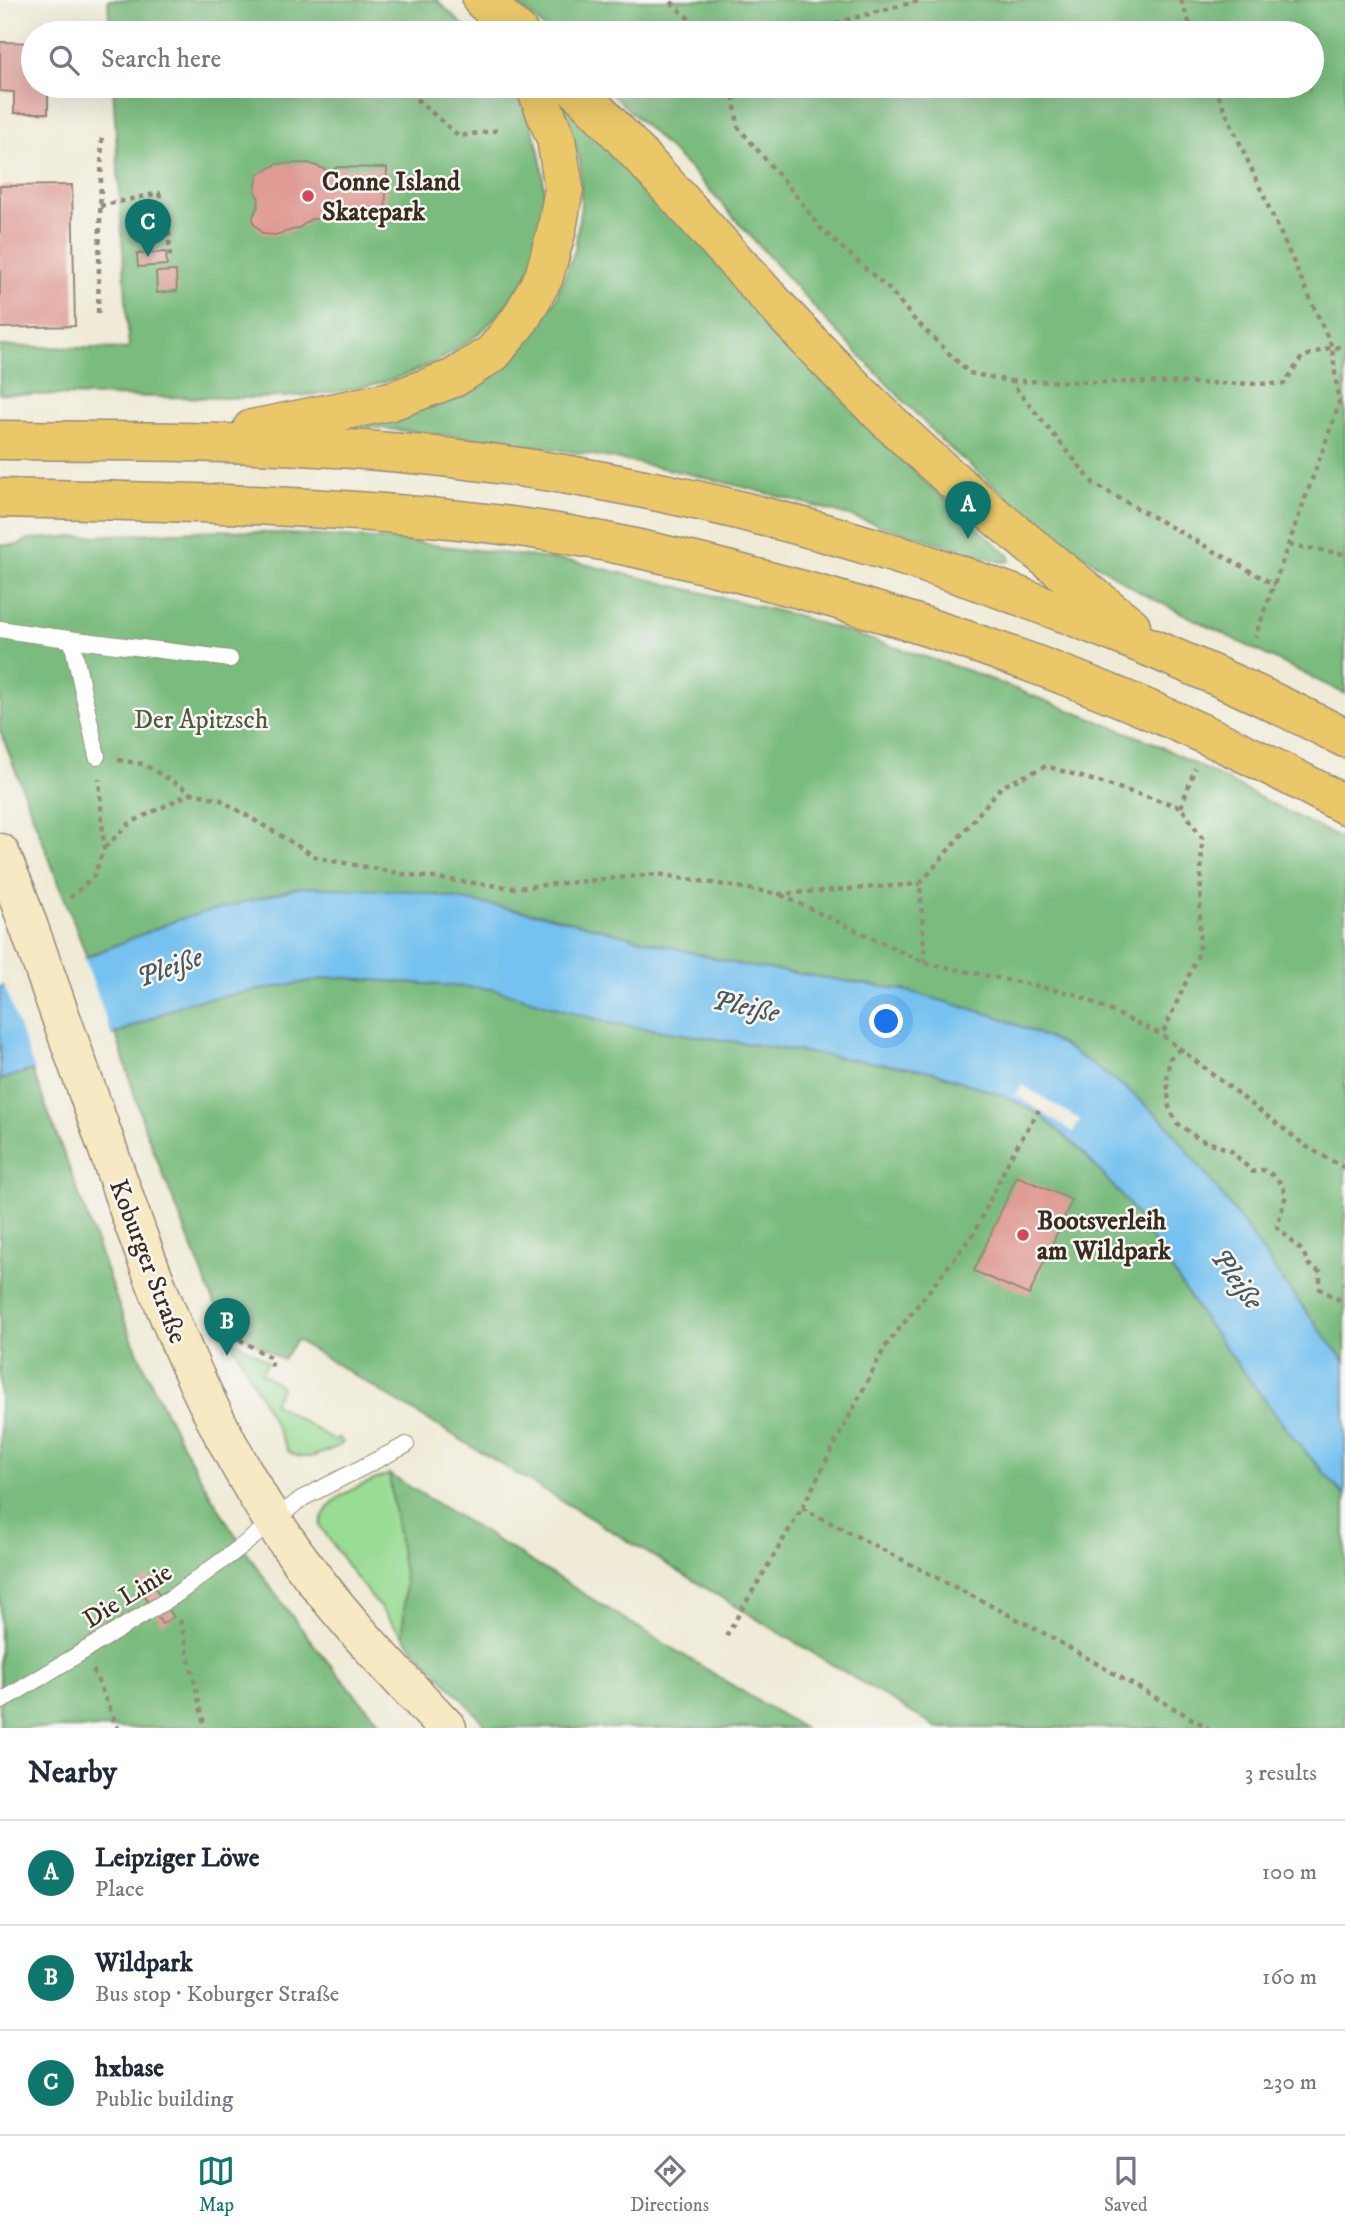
<!DOCTYPE html>
<html lang="en">
<head>
<meta charset="utf-8">
<style>
	body { margin:0; font-family:"IM FELL DW Pica",serif; background:#f6f6f7; color:#1f2937 }
	.you { position:absolute; left:887px; top:1022px; width:24px; height:24px; margin:-18px; border:5px solid #fff; border-radius:50%; background:#1a73e8; box-shadow:0 0 0 10px #1a73e833 }
	.badge { display:grid; place-items:center; width:46px; height:46px; border-radius:50%; background:#0f766e; color:#fff; font-size:23px; font-weight:700 }
	.pin { position:absolute; translate:-50% -58px; filter:drop-shadow(0 2px 4px #0008) }
	.pin::after { content:''; position:absolute; top:37px; width:24px; height:21px; background:inherit; clip-path:polygon(0 0,100% 0,50% 100%) }
	.list { margin:0; padding:0; list-style:none }
	h2 { display:flex; justify-content:space-between; align-items:center; height:91px; margin:0; padding:0 28px; font-size:30px }
	h2 small { font-size:23px; font-weight:400; color:#747a83 }
	.list li { display:grid; grid-template-columns:46px 1fr auto; gap:21px; align-items:center; box-sizing:border-box; height:105px; padding:0 28px; border-top:2px solid #e0e1e3 }
	.list b { display:block; font-size:26px; white-space:nowrap }
	.list p { margin:0; font-size:23px; white-space:nowrap; color:#747a83 }
	.list em { font-size:23px; font-style:normal; color:#747a83 }
	.icon { flex:none; width:38px; height:38px; fill:none; stroke:currentColor; stroke-width:2; stroke-linecap:round; stroke-linejoin:round }
	.map { position:relative; flex:none; width:1345px; height:1728px; overflow:hidden }
	.search { position:absolute; background:#fff; box-shadow:0 7px 28px #0002; left:21px; right:21px; top:21px; height:77px; display:flex; align-items:center; gap:18px; box-sizing:border-box; padding:0 24px; border-radius:38px; color:#747a83; font-size:26px }
	.sheet { height:406px; background:#fff }
	nav { display:flex; justify-content:space-around; align-items:center; box-sizing:border-box; height:98px; border-top:2px solid #e0e1e3; background:#fff; font-size:19px; color:#747a83 }
	nav a { display:grid; justify-items:center; gap:4px }
	nav .on { color:#0f766e }
	.map>svg:first-child { display:block }
</style>
</head>
<body>
<div class="map">
<svg width="1345" height="1728" viewBox="0 0 1345 1728">
	<rect width="100%" height="100%" fill="#f6f6f2"/>
	<filter id="ink" filterUnits="userSpaceOnUse"><feTurbulence type="fractalNoise" baseFrequency=".0143" numOctaves="2"/><feDisplacementMap in="SourceGraphic" scale="14" xChannelSelector="R" yChannelSelector="G"/><feConvolveMatrix kernelMatrix="1 2 1 2 8 2 1 2 1" color-interpolation-filters="sRGB"/></filter>
	<filter id="wash" filterUnits="userSpaceOnUse"><feTurbulence type="fractalNoise" baseFrequency=".00686" numOctaves="4" result="noise"/><feDisplacementMap in="SourceGraphic" scale="28" xChannelSelector="R" yChannelSelector="G"/><feGaussianBlur stdDeviation="1.57" result="paint"/><feColorMatrix in="noise" values="0 0 0 0 0 0 0 0 0 0 0 0 0 0 0 0 0 1.4 0 .05"/><feComposite in="paint" operator="in"/></filter>
	<g filter="url(#wash)">
		<rect width="100%" height="100%" fill="#f0ebd7"/>
		<!-- green -->
		<path fill="#99dc94" stroke="#6a8359" stroke-width="2" d="M230 1338 268 1361 261 1373 282 1386 273 1403 335 1441 338 1437 343 1442 341 1445C324 1452 305 1464 289 1452Z
			M389 1474 405 1582 403 1636 359 1582 320 1526C326 1494 362 1486 389 1474Z"/>
		<!-- forest -->
		<path fill="#7abc7e" stroke="#5a734e" stroke-width="2" d="M108 0H437L471 33H110Z
			M512 0H1345V694L1141 593 1089 559 1028 515 944 443 822 316 693 172 604 86H1312V33H550Z
			M113 86H511C542 133 552 193 538 248 531 273 516 296 498 315 414 407 272 399 159 397 106 396 53 395 0 394V346L129 349Z
			M564 92 866 425 930 486 1010 556 1009 561 1001 562C886 527 770 490 652 466 558 447 463 437 367 427H345L516 355 555 300 575 250 581 205 580 163 567 118 557 99Z
			M218 530 393 540 576 562 794 615 969 671 1154 743 1345 841V1362L1282 1280 1243 1223 1166 1123 1123 1086 1061 1044 996 1016 904 990 741 965 549 916 301 887 177 920 87 957 0 730V545H18L29 539Z
			M335 977 493 989 610 1023 931 1071 1007 1097 1038 1113 1082 1151 1129 1204 1204 1319 1295 1440 1345 1496V1728H937L296 1340 283 1360 224 1324 211 1295 145 1129 116 1034 188 1002Z
			M32 1070C53 1125 74 1179 93 1234 105 1265 115 1298 128 1329 188 1477 277 1610 385 1728H0V1080Z
			M389 1474 758 1701 803 1728H489L403 1636 405 1582Z"/>
		<!-- water -->
		<path fill="#75c1ef" stroke="#587686" stroke-width="2" d="M301 887 414 891 549 916 741 965 904 990 996 1016 1061 1044 1123 1086 1166 1123 1243 1223 1282 1280 1345 1362V1496L1295 1440 1204 1319 1129 1204 1082 1151 1038 1113 1007 1097 931 1071 610 1023 493 989 335 977 188 1002 32 1070 0 1080V987L87 957 177 920Z"/>
		<!-- pier -->
		<path fill="#f0ebd7" d="M83 954 113 1039 35 1072 3 982Z
			M1022 1085 1080 1120 1073 1132 1016 1095Z"/>
		<g id="blocks">
			<!-- building -->
			<path fill="#df9b94" d="M0 42 33 43V86H48V113H14V92L0 91Z
				M309 163 331 172 337 167 387 168 385 217 311 219 299 228 275 235 263 234 253 223V216L258 206 259 199 255 191 258 175 277 164Z
				M72 185 75 326 0 328V186Z
				M166 252 167 265 138 267 137 254Z
				M176 271 177 291 157 293 156 272Z
				M1017 1176 1072 1200 1029 1295 974 1271Z
				M148 1577 174 1617 162 1624 137 1584Z"/>
		</g>
	</g>
	<g filter="url(#ink)">
		<use href="#blocks" fill-opacity="0" stroke="#968a7a" stroke-width="2"/>
		<g fill="none" stroke-linecap="round" stroke-linejoin="round">
			<!-- lane casing -->
			<g stroke="#968a7a" stroke-width="18">
				<path id="lane" d="M0 629C76 642 153 648 230 659
					M72 641 97 756
					M0 1702 174 1596 242 1546 301 1499 406 1445"/>
			</g>
			<!-- secondary casing -->
			<g stroke="#968a7a" stroke-width="41">
				<path id="secondary" d="M0 853 16 891
					M106 1144C150 1275 198 1404 273 1521 323 1598 384 1662 447 1728"/>
			</g>
			<!-- highway casing -->
			<g stroke="#968a7a" stroke-width="41">
				<path id="highway" d="M482 0 519 33
					M573 86C678 190 770 307 877 410 957 488 1044 557 1131 626
					M252 429 391 401 454 378 493 353 521 318 544 277 557 229 564 188 556 139 535 86
					M0 440C145 441 290 441 434 456 670 482 903 546 1122 636 1198 667 1273 700 1345 738
					M0 498C173 502 346 504 518 527 601 538 684 558 765 580 965 632 1163 705 1345 805"/>
			</g>
			<!-- path -->
			<path stroke="#968a7a" stroke-width="4.5" stroke-dasharray="5 5" stroke-linecap="butt" d="M1181 0 1193 33
				M671 2 704 33
				M797 33 922 0
				M401 86 459 136 500 130
				M732 86 738 127 794 193 821 229 890 290 913 318 969 373 1010 381 1094 484 1275 585
				M1214 86 1332 347 1339 405 1255 637
				M639 88 646 86
				M100 206 159 193 169 231 170 258H166
				M98 313 102 133
				M1011 381 1284 384 1302 357 1332 347 1345 348
				M1289 545 1345 554
				M118 760 143 764 192 793 219 799 318 858 403 874 514 888 657 874 780 894 920 884
				M1181 807 1195 768
				M105 847 130 823 191 793
				M781 895 925 963 1075 994 1162 1035 1307 1147 1345 1168
				M70 898 94 876 104 848 99 779
				M925 963 920 884 1001 787 1046 766 1181 807 1202 838 1199 953 1162 1035
				M1180 1049 1170 1058 1167 1076 1169 1107 1177 1123 1199 1139 1230 1150 1253 1172 1263 1170 1271 1174 1282 1184 1286 1195 1277 1227 1303 1252 1309 1265 1320 1272V1289L1345 1303
				M212 1329 227 1332 271 1358 272 1367
				M802 1508 1040 1631 1208 1728
				M180 1620 205 1728
				M726 1636 802 1508 885 1347 975 1232 1011 1156 1039 1110
				M93 1670 118 1728"/>
			<!-- lane -->
			<use href="#lane" stroke="#fff" stroke-width="16"/>
			<!-- secondary -->
			<use href="#secondary" stroke="#f7e9c3" stroke-width="38"/>
			<!-- highway -->
			<use href="#highway" stroke="#eac769" stroke-width="38"/>
			<!-- secondary-bridge casing -->
			<g stroke="#968a7a" stroke-width="41" stroke-linecap="butt">
				<path id="secondary-bridge" d="M16 891 106 1144"/>
			</g>
			<!-- secondary-bridge -->
			<use href="#secondary-bridge" stroke="#f7e9c3" stroke-width="38"/>
		</g>
	</g>
	<!-- markers -->
	<g fill="#d1495b" stroke="#f6f6f2" stroke-width="2.5">
		<circle cx="308" cy="196" r="7"/>
		<circle cx="1023" cy="1235" r="7"/>
	</g>
	<g text-anchor="middle" stroke-width="5" stroke-linejoin="round" paint-order="stroke">
		<!-- poi labels -->
		<g font-size="26" font-weight="bold" fill="#3b2a1e" stroke="#f6f6f2" text-anchor="start">
			<text x="322" y="190">Conne Island<tspan x="322" dy="30">Skatepark</tspan></text>
			<text x="1037" y="1229">Bootsverleih<tspan x="1037" dy="30">am Wildpark</tspan></text>
		</g>
		<!-- park labels -->
		<g font-size="26" fill="#52563c" stroke="#f6f6f2">
			<text x="201" y="728">Der Apitzsch</text>
		</g>
		<!-- street labels -->
		<g font-size="26" fill="#3b2a1e" stroke="#f6f6f2">
			<text transform="translate(149 1261) rotate(69)" y="9">Koburger Straße</text>
			<text transform="translate(127 1595) rotate(-32)" y="9">Die Linie</text>
		</g>
		<!-- water labels -->
		<g font-size="28" font-style="italic" fill="#4c575d" stroke="#f6f6f2">
			<text transform="translate(169 966) rotate(-20)" y="10">Pleiße</text>
			<text transform="translate(746 1005) rotate(12)" y="10">Pleiße</text>
			<text transform="translate(1238 1278) rotate(54)" y="10">Pleiße</text>
		</g>
	</g>
</svg>
<div class="you"></div>
<div class="pin badge" style="left:968px;top:539px">A</div>
<div class="pin badge" style="left:227px;top:1356px">B</div>
<div class="pin badge" style="left:148px;top:257px">C</div>
<div class="search"><svg class="icon" aria-label="search" viewBox="0 0 24 24"><circle cx="10" cy="10" r="6"/><path d="M15 15l6 6"/></svg>Search here</div>
</div>
<section class="sheet">
<h2>Nearby<small>3 results</small></h2>
<ul class="list">
<li><span class="badge">A</span><div><b>Leipziger Löwe</b><p>Place</p></div><em>100 m</em></li>
<li><span class="badge">B</span><div><b>Wildpark</b><p>Bus stop · Koburger Straße</p></div><em>160 m</em></li>
<li><span class="badge">C</span><div><b>hxbase</b><p>Public building</p></div><em>230 m</em></li>
</ul>
</section>
<nav>
<a class="on"><svg class="icon" aria-label="map" viewBox="0 0 24 24"><path d="M3 6l6-2 6 2 6-2v14l-6 2-6-2-6 2zM9 4v14M15 6v14"/></svg>Map</a>
<a><svg class="icon" aria-label="directions" viewBox="0 0 24 24"><path d="M12 3l9 9-9 9-9-9zM9 14v-3h6M13 9l2 2-2 2"/></svg>Directions</a>
<a><svg class="icon" aria-label="saved" viewBox="0 0 24 24"><path d="M7 4h10v16l-5-4-5 4z"/></svg>Saved</a>
</nav>
</body>
</html>
